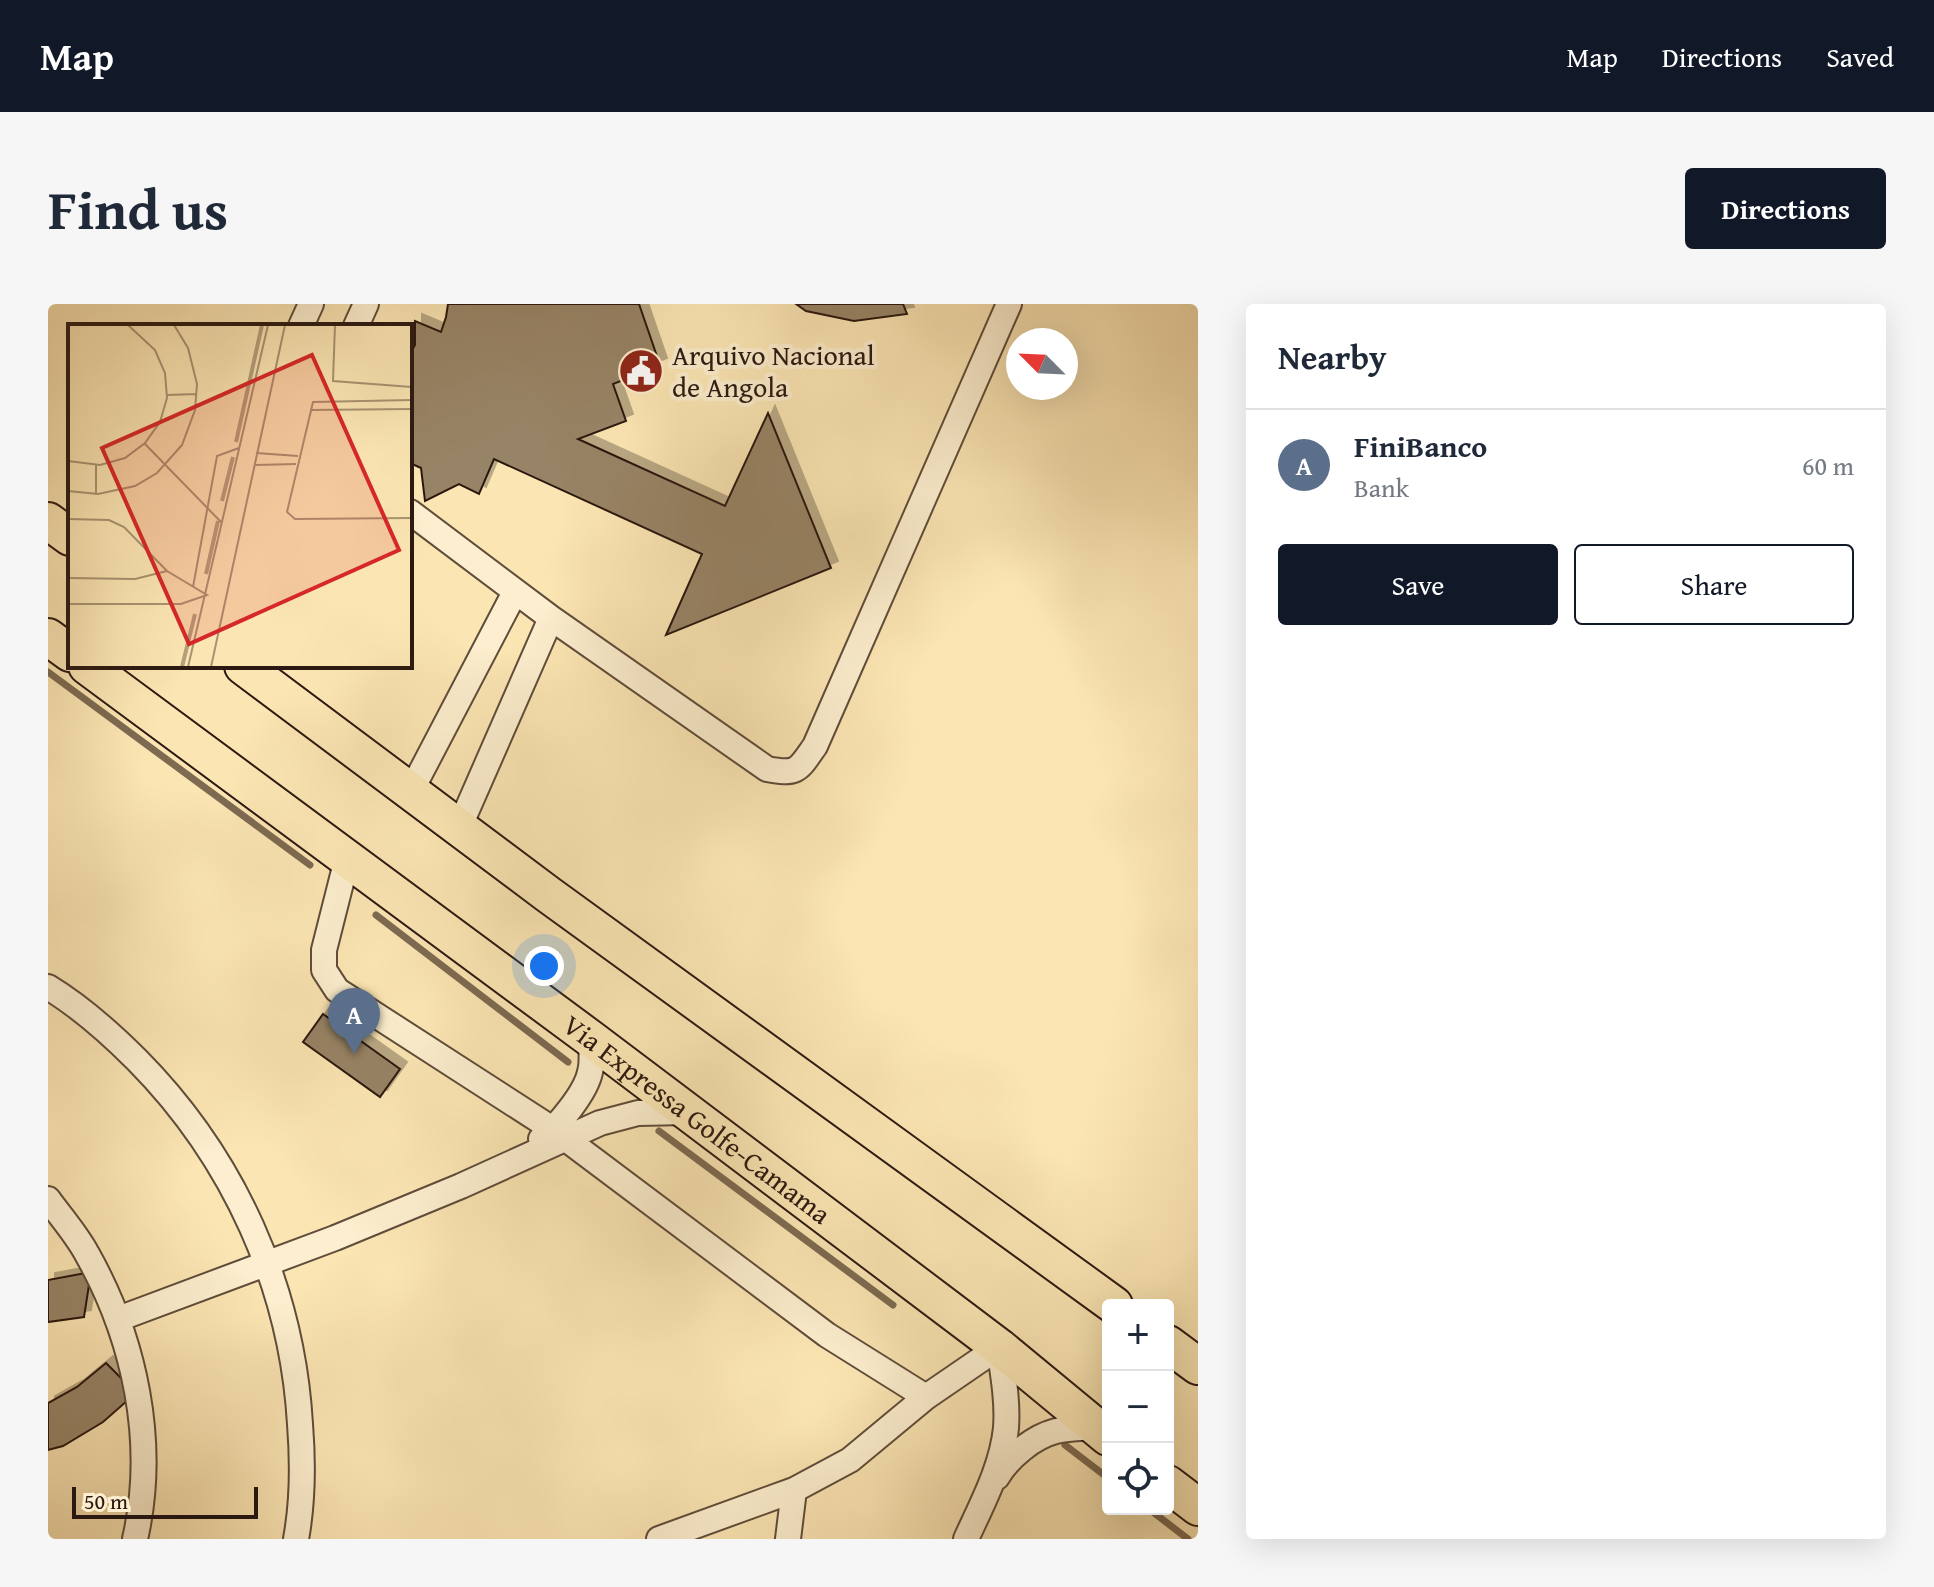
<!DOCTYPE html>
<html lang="en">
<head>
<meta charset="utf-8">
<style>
	body { margin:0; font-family:"Gentium Book Plus",serif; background:#f6f6f7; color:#1f2937 }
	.controls { position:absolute; right:24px; bottom:24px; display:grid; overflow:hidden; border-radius:8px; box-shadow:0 8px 32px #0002 }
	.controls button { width:72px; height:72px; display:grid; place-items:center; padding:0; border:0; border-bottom:2px solid #e0e1e3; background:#fff; color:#1f2937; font:40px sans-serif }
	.compass { position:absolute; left:958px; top:24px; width:72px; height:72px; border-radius:50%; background:#fff; box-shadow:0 8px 32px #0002; rotate:294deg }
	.scale { position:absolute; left:24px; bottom:20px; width:186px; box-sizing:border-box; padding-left:8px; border:4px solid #2b1911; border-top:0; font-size:22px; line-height:28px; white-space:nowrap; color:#2b1911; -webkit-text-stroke:6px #fceece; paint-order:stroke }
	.you { position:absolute; left:496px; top:662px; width:28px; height:28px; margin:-20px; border:6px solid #fff; border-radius:50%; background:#1a73e8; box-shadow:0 0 0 12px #1a73e833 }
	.badge { display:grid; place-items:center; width:52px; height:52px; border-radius:50%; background:#111827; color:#fff; font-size:26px; font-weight:700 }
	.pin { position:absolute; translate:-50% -66px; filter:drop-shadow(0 2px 4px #0008) }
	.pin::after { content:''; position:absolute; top:42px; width:28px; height:24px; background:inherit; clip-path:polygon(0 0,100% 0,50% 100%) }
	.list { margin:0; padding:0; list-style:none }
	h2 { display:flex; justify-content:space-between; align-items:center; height:104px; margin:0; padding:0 32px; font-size:34px }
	h2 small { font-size:26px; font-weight:400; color:#747a83 }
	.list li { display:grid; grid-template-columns:52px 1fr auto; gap:24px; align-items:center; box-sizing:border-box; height:112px; padding:0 32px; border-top:2px solid #e0e1e3 }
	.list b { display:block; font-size:30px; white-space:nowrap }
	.list p { margin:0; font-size:26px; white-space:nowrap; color:#747a83 }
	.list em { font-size:26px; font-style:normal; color:#747a83 }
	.actions { display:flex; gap:16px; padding:24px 32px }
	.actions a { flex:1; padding:18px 0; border:2px solid #111827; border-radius:8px; text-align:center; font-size:28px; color:#111827 }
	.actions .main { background:#111827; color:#fff }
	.icon { flex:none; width:44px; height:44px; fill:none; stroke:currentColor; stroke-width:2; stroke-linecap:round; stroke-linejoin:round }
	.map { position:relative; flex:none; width:1150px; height:1235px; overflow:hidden; border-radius:8px }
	header { display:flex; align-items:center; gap:48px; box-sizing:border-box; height:112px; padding:0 40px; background:#111827; color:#fff }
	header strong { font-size:38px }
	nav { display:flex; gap:44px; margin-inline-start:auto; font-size:28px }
	.intro { display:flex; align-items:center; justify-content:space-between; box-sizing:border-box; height:192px; padding:0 48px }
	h1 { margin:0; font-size:56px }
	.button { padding:20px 36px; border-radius:8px; background:#111827; color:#fff; font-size:28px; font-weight:700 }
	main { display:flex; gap:48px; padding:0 48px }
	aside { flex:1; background:#fff; border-radius:8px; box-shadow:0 8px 32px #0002 }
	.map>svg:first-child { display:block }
</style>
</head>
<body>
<header>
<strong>Map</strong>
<nav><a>Map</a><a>Directions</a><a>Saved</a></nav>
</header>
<div class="intro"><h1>Find us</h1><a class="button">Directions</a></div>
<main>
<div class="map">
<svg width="1150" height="1235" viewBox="0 0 1150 1235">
	<defs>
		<filter id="shadow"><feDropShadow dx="7" dy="-7" stdDeviation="0" flood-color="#0004"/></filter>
	</defs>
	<rect width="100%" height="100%" fill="#fbe5b3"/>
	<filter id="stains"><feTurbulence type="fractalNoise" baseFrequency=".0025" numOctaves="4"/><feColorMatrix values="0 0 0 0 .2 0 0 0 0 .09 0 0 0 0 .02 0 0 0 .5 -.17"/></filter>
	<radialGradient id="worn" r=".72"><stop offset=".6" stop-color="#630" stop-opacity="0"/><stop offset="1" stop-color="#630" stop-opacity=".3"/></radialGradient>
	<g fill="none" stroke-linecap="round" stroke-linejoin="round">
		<!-- stream -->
		<path stroke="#7d6a51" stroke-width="7" d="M0 368 262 561
			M328 611 520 758
			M611 827 845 1001
			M1017 1141 1060 1174
			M1101 1205 1140 1235"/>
	</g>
	<!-- building -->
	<path fill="#978365" stroke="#2b1911" stroke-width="2" filter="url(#shadow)" d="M400 0H591L612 61 565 80 578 117 530 135 677 202 720 109 783 264 618 331 654 250 446 155 431 190 411 180 377 197 373 164 362 159V93L365 66 362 65V50L367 41V17L393 28 398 13Z
		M748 0H855L859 10 806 17 758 7Z
		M275 710 352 765 332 793 255 738Z
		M43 968 36 1013 0 1018V976Z
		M58 1059 88 1089 55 1118 15 1142 0 1146V1099L29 1083Z"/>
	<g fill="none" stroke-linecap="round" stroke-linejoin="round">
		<!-- minor casing -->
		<g stroke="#5f4c3a" stroke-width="28">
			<path id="minor" d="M253 22 263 0
				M308 22 318 0
				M362 208 503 314 719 465C750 471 750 466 767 442L961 0
				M363 487 467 288
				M411 524 503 314
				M299 555 276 646V666L289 686 506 826 779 1031 878 1093
				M0 683C33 703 62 729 89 756 186 854 244 983 252 1120 255 1158 255 1197 248 1235
				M493 835C510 823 538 788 542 768 545 758 543 745 543 735
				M0 895C13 913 29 931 39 950 87 1035 109 1139 87 1235
				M70 1015 287 934 413 882 552 819 590 809 640 808
				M949 1173C961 1153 985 1133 1008 1127 1020 1124 1035 1124 1047 1123
				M611 1235 746 1186 802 1156 878 1093 951 1043C955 1070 960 1097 958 1124 954 1163 934 1200 918 1235
				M740 1235 746 1186"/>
		</g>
		<!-- highway casing -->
		<g stroke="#2b1911" stroke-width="40">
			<g id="highway">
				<path d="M0 217 22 233"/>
				<path d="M0 333 22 349"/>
				<path id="s1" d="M39 362 543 735 951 1043 1060 1133"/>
				<path d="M195 362 501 591 1066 1001"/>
				<path d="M1120 1040 1150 1062"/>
				<path d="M1120 1180 1150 1203"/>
			</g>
		</g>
		<!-- minor -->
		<use href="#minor" stroke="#fceece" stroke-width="24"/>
		<!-- highway -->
		<use href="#highway" stroke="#fbe5b3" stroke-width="36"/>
	</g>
	<!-- icons -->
	<defs>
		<g id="civic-disc" transform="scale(2.3)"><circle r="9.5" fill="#8f2418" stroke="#fceece"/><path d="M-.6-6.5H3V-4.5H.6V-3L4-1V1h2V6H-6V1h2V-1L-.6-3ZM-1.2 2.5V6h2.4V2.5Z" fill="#fff"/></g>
	</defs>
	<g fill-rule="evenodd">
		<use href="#civic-disc" x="593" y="67"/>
	</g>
	<g text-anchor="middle" stroke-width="8" stroke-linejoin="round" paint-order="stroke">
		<!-- poi labels -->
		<g font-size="28" fill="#2b1911" stroke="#fceece" text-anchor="start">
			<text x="624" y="61">Arquivo Nacional<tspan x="624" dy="32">de Angola</tspan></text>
		</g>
		<!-- street labels -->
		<g font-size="28" fill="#2b1911" stroke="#fceece">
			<text dy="10" stroke="none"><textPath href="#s1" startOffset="760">Via Expressa Golfe-Camama</textPath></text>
		</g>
	</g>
	<!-- overview -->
	<g transform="translate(20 20)">
		<rect width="344" height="344" fill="#fbe5b3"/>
		<path fill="none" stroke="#b4a07c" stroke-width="4" d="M168 118 194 1M154 177 165 133M138 250 150 197M114 343 127 290"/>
		<path fill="none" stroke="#a89372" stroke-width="2" d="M267 1 265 57 344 63M99 71 129 70M344 76 245 78 219 188 227 195 344 194M242 86 344 85M77 120 154 199M188 129 230 132M0 137 32 141 57 134 77 119 92 98 99 74 97 49 87 26 60 1M28 141V170M187 141 228 140M0 167 30 170 67 162 89 149 114 121 127 86 129 60 120 24 106 1M0 195 41 196 56 203 99 247 139 271 113 280H0M0 254 67 255 99 247M125 263 149 132 171 124M120 343 200 1M143 343 217 1"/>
		<path fill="#d62828" fill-opacity="0.15" stroke="#d62828" stroke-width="4" d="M244 31 331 226 121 320 34 124Z"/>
		<rect width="344" height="344" fill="none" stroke="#2b1911" stroke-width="4"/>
	</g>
	<rect width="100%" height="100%" filter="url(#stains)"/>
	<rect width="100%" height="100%" fill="url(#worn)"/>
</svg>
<div class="controls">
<button>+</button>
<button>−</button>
<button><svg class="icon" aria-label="locate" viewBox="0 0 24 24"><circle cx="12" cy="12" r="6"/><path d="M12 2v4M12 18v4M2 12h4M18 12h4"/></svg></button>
</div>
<svg class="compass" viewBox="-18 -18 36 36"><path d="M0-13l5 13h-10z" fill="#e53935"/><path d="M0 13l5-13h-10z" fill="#747a83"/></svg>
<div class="scale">50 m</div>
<div class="you"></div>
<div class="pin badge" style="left:306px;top:750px;background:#5c6f8a">A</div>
</div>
<aside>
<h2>Nearby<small></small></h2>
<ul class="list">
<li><span class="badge" style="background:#5c6f8a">A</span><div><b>FiniBanco</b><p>Bank</p></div><em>60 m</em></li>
</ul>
<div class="actions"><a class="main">Save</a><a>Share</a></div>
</aside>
</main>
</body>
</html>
